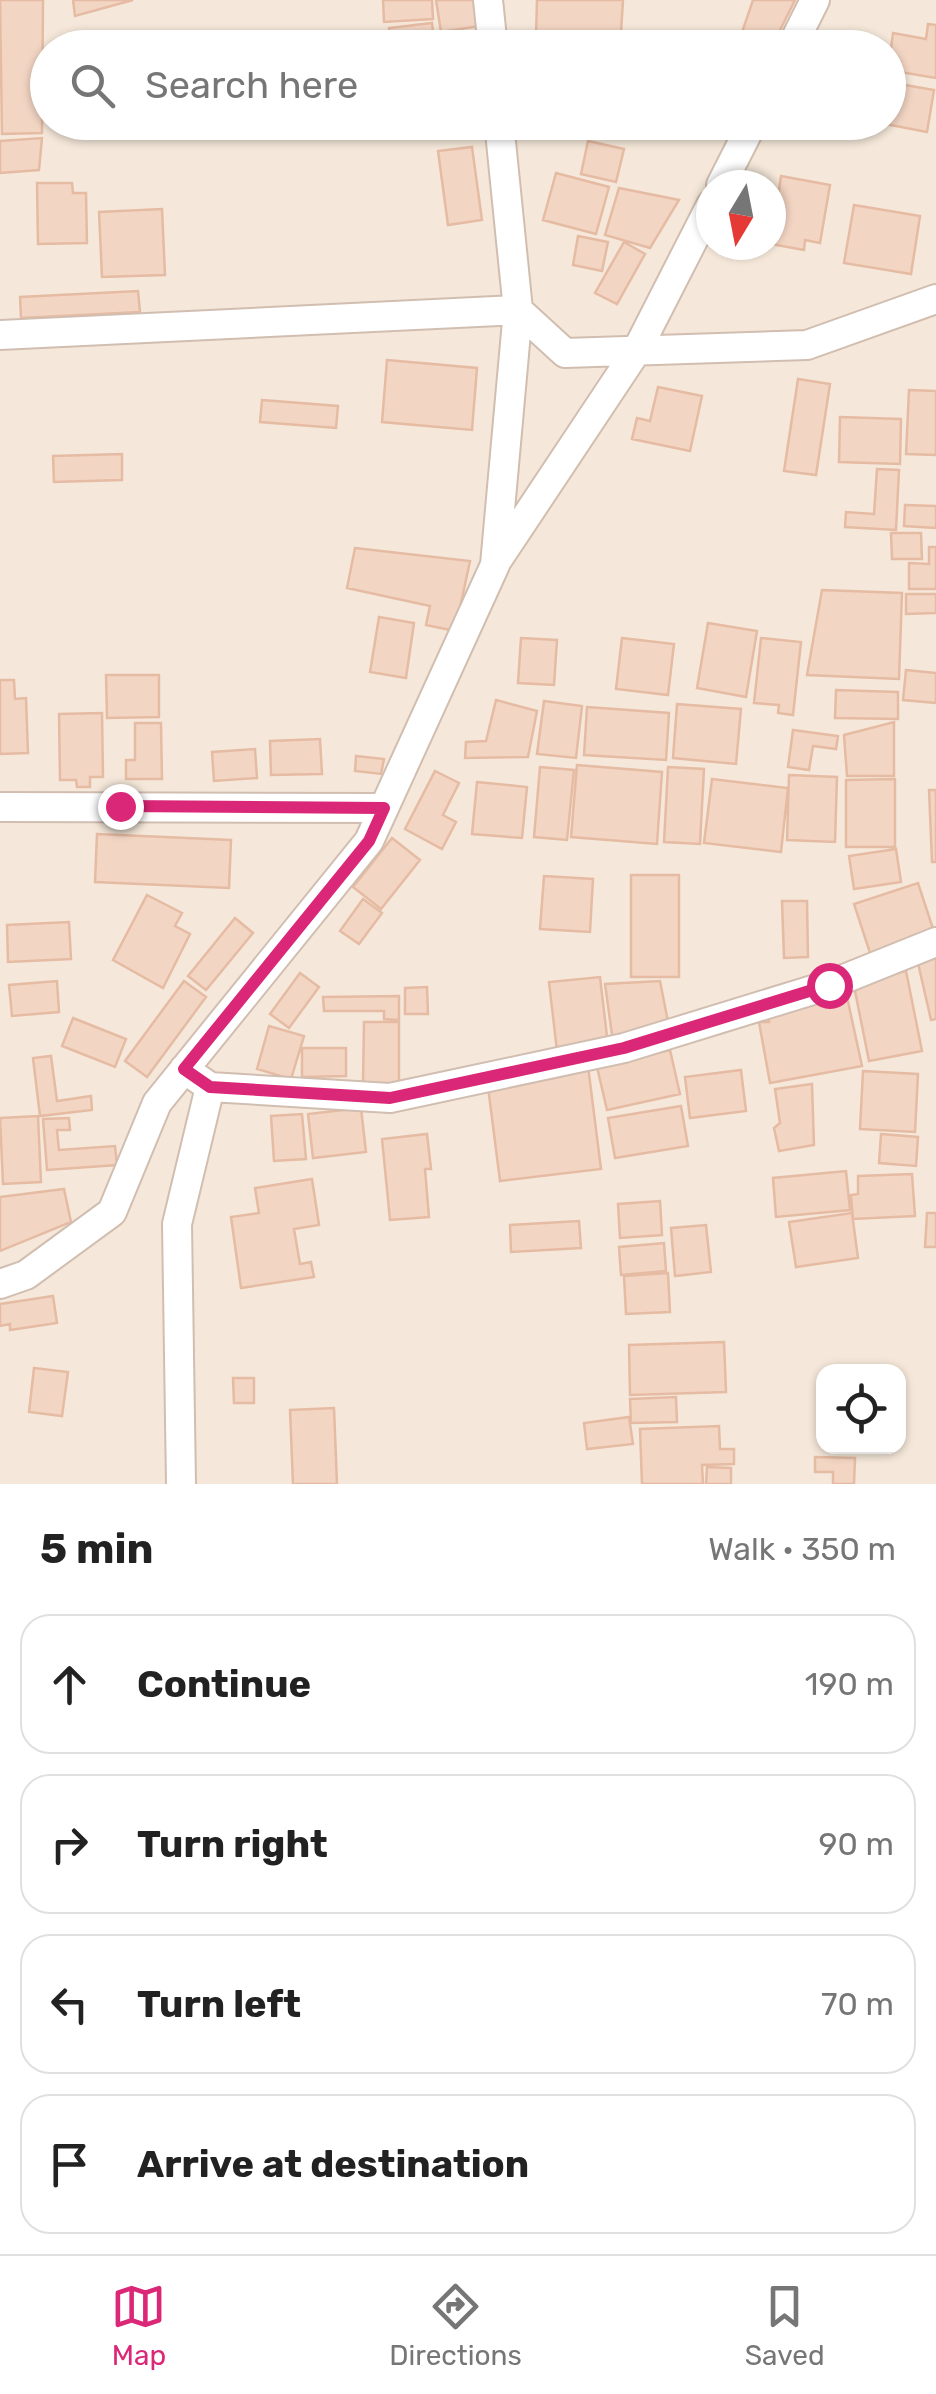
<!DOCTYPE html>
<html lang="en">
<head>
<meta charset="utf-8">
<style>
	body { margin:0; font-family:Rubik,sans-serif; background:#f2f2f2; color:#222 }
	.controls { position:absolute; right:30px; bottom:30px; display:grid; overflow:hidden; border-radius:20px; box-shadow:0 2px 8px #0004 }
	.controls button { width:90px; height:90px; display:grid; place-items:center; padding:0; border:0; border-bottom:2px solid #e0e0e0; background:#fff; color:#222; font:50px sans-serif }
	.compass { position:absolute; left:696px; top:170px; width:90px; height:90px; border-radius:50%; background:#fff; box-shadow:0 2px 8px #0004; rotate:190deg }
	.stop { position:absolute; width:30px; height:30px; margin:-22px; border:8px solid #db2777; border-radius:50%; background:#fff }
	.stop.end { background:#db2777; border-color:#fff; box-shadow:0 2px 10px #0008 }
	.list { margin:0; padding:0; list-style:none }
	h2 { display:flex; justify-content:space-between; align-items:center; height:130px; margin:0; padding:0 40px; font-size:42px }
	h2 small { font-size:32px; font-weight:400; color:#767676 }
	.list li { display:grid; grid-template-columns:65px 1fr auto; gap:30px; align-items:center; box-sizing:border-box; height:140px; margin:0 20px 20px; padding:0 20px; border:2px solid #e0e0e0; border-radius:30px }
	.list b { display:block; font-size:38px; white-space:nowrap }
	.list em { font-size:32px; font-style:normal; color:#767676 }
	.icon { flex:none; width:55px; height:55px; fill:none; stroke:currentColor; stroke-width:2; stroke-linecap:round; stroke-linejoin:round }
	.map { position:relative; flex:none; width:936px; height:1484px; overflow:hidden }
	.search { position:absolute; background:#fff; box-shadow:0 2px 8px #0004; left:30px; right:30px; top:30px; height:110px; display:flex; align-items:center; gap:25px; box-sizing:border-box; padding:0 35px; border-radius:55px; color:#767676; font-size:38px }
	.sheet { height:770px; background:#fff }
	nav { display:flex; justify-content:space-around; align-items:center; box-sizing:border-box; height:140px; border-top:2px solid #e0e0e0; background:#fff; font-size:28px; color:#767676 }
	nav a { display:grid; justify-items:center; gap:5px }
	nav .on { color:#db2777 }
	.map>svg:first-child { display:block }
</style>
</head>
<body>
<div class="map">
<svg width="936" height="1484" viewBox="0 0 936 1484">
	<rect width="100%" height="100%" fill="#fdf6ec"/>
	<!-- residential -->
	<path fill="#f5e8da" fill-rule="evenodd" d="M0 0H936V1484H0ZM48 48H888V122H48ZM711 185H771V245H711ZM824 1372H898V1446H824Z"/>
	<!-- building -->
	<path fill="#f3d5c3" stroke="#e6bba3" stroke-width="2.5" d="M0 0H43L42 133 2 134Z
		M73 0H133L75 16Z
		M383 0H432L433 19 384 22Z
		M436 0H476L480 26 441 32Z
		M537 0H623L621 32H608V40L536 36Z
		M753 0H795L771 48 739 41Z
		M432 23 435 48H391L389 28Z
		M928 24 936 25V78L888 70 893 33 926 39Z
		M802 32 848 39 847 48H800Z
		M888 82 934 90 927 132 875 122H888Z
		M42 138 39 170 0 173V141Z
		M588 141 624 149 616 182 581 174Z
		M472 147 482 220 448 225 438 151Z
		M556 173 609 187 596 234 543 220Z
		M781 176 830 185 820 243 805 240 804 250 771 244Z
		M37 183H72L73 193H86L87 243 38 244Z
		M619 188 679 200 650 248 605 235Z
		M854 205 920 216 911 274 844 263Z
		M162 209 165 275 102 277 99 212Z
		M578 236 608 242 602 271 573 265Z
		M624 242 645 254 617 304 595 293Z
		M138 291 140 312 21 318 20 297Z
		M387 360 477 368 472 430 382 422Z
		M798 379 830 384 816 475 784 471Z
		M658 387 702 396 690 451 632 439 637 418 650 421Z
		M909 390 936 391V455L906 454Z
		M262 400 338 406 336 428 260 422Z
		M840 417 901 419 900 464 839 462Z
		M122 454V480L54 482 53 456Z
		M877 469 899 470 896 530 845 527 846 512 874 514Z
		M905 505 936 506V528L904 526Z
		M891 533H921L922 559H892Z
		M929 547H936V589H909V563L929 564Z
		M355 548 470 561 455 631 426 625 430 606 347 588Z
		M822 590 902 593 899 679 807 675Z
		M906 594H936V613L906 614Z
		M379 617 414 623 406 678 370 672Z
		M708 623 757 631 746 697 697 688Z
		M521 638 557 640 554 685 518 683Z
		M622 638 674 644 668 695 616 689Z
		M761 638 801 642 793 715 778 713 779 705 754 703Z
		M906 670 936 673V703L903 700Z
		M106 675H159V717L107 718Z
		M0 680H14L15 699 26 698 28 753 0 754Z
		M836 690 898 692V719L835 718Z
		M496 700 537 711 528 757 465 758 466 742 486 741Z
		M544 701 582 706 576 758 537 754Z
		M677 704 741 709 736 764 673 758Z
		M587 707 669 713 666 760 584 755Z
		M102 713 103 777H90V787H77L76 780H60L59 714Z
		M894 722V776H847L844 735Z
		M135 723H161L162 779H126V760H135Z
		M793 730 838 736 836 749 813 746 809 770 788 767Z
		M320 739 322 774 271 775 270 741Z
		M255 749 257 778 214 781 212 752Z
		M356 756 384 759 381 774 355 771Z
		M577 765 662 772 657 844 571 837Z
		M540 767 574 770 567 840 534 837Z
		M668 767 704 769 700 844 664 842Z
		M435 771 459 783 443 815 456 822 442 849 405 829Z
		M789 775 837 777 835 842 787 840Z
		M712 779 788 788 781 852 704 843Z
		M895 779V847H846V780Z
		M477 782 527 787 522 838 472 834Z
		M929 790H936V862H932Z
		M97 834 231 840 229 888 95 882Z
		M392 838 420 860 381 909 353 887Z
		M896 849 901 882 854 889 849 856Z
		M631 875H679V977H631Z
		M544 876 593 879 590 932 540 929Z
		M918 883 935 935 871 956 854 904Z
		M147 895 182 913 175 926 190 934 163 988 113 960Z
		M363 899 382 913 359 944 340 931Z
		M782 901H807L808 957 784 958Z
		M235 918 253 933 206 990 188 976Z
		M69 922 71 959 8 962 7 925Z
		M936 955V1019L931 1020 918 963Z
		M906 971 922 1051 869 1061 853 981Z
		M300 973 319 987 289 1028 270 1014Z
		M600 977 608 1045 557 1051 549 982Z
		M57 981 59 1012 12 1016 9 985Z
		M184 981 206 997 147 1077 125 1061Z
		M660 981 669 1027 613 1042 605 984Z
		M844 983 862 1066 770 1083 759 1022H769L768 1014Z
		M427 987 428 1014H405V988Z
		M399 996V1020L384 1019V1011H324L323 997Z
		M73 1018 126 1039 115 1067 62 1046Z
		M364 1022H399V1085L363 1084Z
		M269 1026 304 1036 291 1079 257 1069Z
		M302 1048H346V1076L302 1077Z
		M670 1050 680 1094 607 1110 597 1067Z
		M51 1056 57 1101 91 1096 92 1110 40 1116 33 1058Z
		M588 1066 601 1169 500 1181 487 1079Z
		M741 1070 746 1111 690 1118 685 1077Z
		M863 1071 918 1074 915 1132 860 1129Z
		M812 1084 814 1145 779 1151 774 1128 780 1123 775 1089Z
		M681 1106 688 1146 615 1158 608 1118Z
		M361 1108 366 1152 313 1158 308 1114Z
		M302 1114 306 1159 274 1161 271 1116Z
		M38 1116 41 1182 3 1184 0 1118Z
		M69 1118 70 1130H57L59 1150 115 1146 117 1165 47 1170 43 1119Z
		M427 1134 431 1169H425L429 1217 390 1220 382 1139Z
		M881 1134 918 1137 916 1166 879 1163Z
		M846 1171 850 1210 776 1217 773 1178Z
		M912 1174 915 1216 853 1219 851 1195 858 1194V1176Z
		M312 1179 319 1225 294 1229 300 1264 311 1262 314 1277 241 1288 231 1217 259 1213 255 1188Z
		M64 1189 71 1222 0 1251V1197Z
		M660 1201 662 1235 620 1238 618 1204Z
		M852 1213 858 1258 796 1267 789 1222Z
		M927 1213H936V1247H925Z
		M579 1221 581 1248 511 1252 510 1225Z
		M706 1225 711 1272 675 1276 671 1228Z
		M664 1243 666 1271 621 1275 619 1247Z
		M668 1273 670 1312 626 1314 624 1276Z
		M53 1296 57 1323 10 1330V1324L0 1326V1304Z
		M724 1342 726 1392 630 1395 629 1345Z
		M34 1368 68 1372 62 1416 29 1412Z
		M233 1378H254V1403H234Z
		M676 1397 677 1422 631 1423 630 1399Z
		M334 1408 337 1484H293L290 1410Z
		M629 1417 633 1444 587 1449 584 1423Z
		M719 1426 720 1449H734V1464L702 1465 703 1484H642L640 1429Z
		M815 1457 855 1458 854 1484H833V1472H815Z
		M707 1467 731 1468V1484H706Z"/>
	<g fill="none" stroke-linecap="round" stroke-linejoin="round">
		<!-- minor casing -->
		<g stroke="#d1beb0" stroke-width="32">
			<path id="minor" d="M488 0 493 48
				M791 48 815 0
				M721 185 753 122
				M0 335 518 310 565 353 807 345 936 299
				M498 559 637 350 711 205
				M0 807 384 808
				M184 1069 210 1087 390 1098 624 1048 829 985 936 942
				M0 1284 26 1275 112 1212 157 1103 369 841 495 565 518 310 499 122
				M181 1484 177 1224 210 1087"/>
		</g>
		<!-- minor -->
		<use href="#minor" stroke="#fff" stroke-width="28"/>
	</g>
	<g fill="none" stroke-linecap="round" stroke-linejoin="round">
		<!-- route -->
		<path stroke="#db2777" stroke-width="12" d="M120 806 384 808 369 841 184 1069 210 1087 390 1098 624 1048 829 985"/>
	</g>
</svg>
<div class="controls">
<button><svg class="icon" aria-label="locate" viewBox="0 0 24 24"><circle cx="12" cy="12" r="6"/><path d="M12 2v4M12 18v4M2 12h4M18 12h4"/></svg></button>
</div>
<svg class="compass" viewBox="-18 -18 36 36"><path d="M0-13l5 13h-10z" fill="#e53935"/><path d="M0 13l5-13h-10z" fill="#767676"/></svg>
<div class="stop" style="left:829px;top:985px"></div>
<div class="stop end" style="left:120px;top:806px"></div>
<div class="search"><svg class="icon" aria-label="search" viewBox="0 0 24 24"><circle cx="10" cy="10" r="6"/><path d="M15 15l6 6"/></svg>Search here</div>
</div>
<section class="sheet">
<h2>5 min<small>Walk · 350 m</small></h2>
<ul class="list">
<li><svg class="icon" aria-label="ahead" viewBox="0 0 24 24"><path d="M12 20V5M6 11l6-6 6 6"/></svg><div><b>Continue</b></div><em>190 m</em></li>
<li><svg class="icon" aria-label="right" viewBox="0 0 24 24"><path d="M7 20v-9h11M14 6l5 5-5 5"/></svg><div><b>Turn right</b></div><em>90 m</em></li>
<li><svg class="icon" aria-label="left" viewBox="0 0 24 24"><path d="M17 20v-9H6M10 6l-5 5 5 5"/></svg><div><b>Turn left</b></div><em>70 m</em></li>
<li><svg class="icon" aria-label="arrive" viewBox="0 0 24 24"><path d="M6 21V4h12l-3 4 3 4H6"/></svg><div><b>Arrive at destination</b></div></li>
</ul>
</section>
<nav>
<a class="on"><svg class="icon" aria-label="map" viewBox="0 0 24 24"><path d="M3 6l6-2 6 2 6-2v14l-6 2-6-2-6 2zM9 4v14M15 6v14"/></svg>Map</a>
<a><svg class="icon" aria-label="directions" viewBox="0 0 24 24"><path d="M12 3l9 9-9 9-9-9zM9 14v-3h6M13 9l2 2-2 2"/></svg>Directions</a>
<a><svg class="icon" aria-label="saved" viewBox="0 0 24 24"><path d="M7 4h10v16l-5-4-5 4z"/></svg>Saved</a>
</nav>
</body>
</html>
